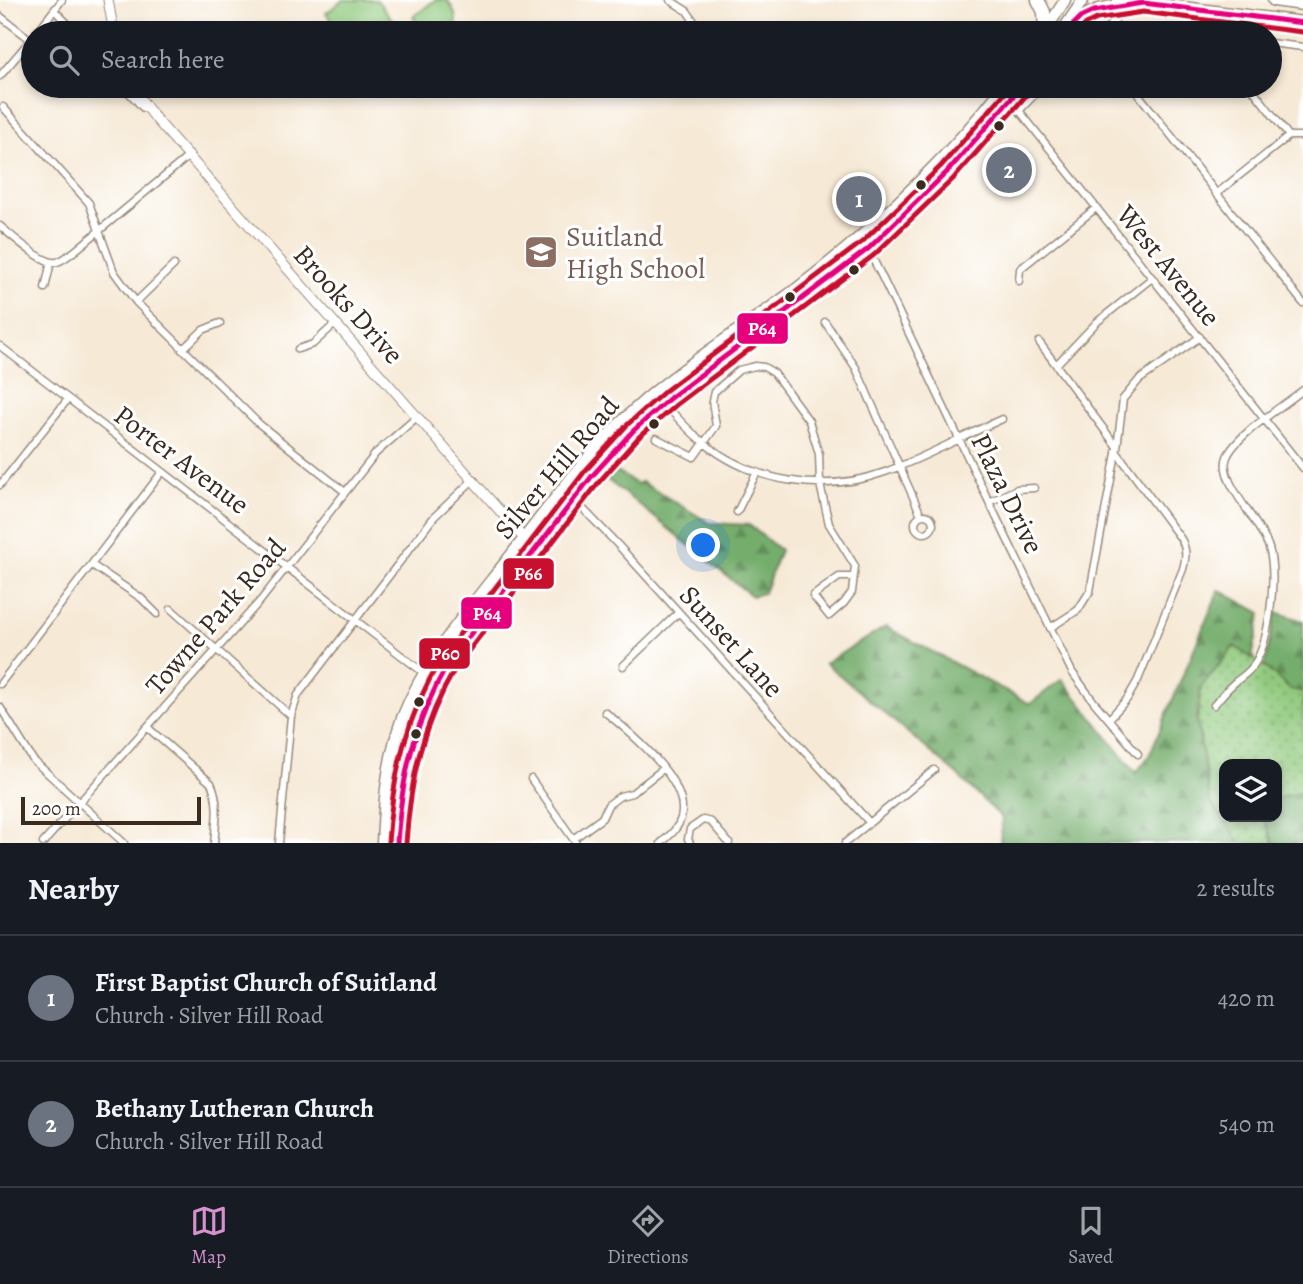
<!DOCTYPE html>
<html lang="en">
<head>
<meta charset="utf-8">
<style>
	body { margin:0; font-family:Alegreya,serif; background:#20242c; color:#f1f3f6 }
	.controls { position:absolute; right:21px; bottom:21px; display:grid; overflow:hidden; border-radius:14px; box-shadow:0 4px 10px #0003 }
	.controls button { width:63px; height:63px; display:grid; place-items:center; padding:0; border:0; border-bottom:2px solid #363941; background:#171b24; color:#f1f3f6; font:35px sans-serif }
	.scale { position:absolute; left:21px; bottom:18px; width:180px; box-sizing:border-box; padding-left:7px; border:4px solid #3b2a1e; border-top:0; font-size:19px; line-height:24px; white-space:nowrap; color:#3b2a1e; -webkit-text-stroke:5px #fff; paint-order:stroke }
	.you { position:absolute; left:704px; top:546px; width:24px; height:24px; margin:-18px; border:5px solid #fff; border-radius:50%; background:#1a73e8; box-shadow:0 0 0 10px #1a73e833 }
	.badge { display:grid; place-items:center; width:46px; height:46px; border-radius:50%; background:#d690ce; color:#fff; font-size:23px; font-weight:700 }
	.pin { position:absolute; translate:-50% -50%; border:4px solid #fff; box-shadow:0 2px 7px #0006 }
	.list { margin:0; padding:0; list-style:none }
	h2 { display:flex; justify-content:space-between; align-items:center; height:91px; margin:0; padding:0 28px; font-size:30px }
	h2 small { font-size:23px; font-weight:400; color:#9ea1a6 }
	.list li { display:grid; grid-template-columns:46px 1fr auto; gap:21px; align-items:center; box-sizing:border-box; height:126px; padding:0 28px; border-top:2px solid #363941 }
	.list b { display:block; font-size:26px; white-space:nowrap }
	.list p { margin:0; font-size:23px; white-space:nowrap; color:#9ea1a6 }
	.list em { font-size:23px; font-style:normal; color:#9ea1a6 }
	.icon { flex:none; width:38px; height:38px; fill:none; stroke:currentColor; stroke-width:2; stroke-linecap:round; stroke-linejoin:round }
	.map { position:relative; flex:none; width:1303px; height:843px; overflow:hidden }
	.search { position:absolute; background:#171b24; box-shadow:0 4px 10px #0003; left:21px; right:21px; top:21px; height:77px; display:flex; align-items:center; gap:18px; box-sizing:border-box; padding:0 24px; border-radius:38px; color:#9ea1a6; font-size:26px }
	.sheet { height:343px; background:#171b24 }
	nav { display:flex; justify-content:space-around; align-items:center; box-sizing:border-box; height:98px; border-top:2px solid #363941; background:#171b24; font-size:19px; color:#9ea1a6 }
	nav a { display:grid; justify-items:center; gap:4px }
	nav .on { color:#d690ce }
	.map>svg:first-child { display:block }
</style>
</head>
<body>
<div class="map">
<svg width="1303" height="843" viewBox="0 0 1303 843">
	<defs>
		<pattern id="green-dots" width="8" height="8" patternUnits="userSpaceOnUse" patternTransform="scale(1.75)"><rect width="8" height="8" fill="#90c97d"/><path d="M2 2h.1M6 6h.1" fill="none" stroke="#77a366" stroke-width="1.8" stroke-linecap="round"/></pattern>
		<pattern id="forest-firs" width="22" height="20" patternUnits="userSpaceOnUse" patternTransform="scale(1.75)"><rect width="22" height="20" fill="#74ad6c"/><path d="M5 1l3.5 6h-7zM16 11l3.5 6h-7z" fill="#608d58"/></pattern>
	</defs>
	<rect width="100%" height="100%" fill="#fff"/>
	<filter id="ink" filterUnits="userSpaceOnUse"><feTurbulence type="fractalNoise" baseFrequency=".0143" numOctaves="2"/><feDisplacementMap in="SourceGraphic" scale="14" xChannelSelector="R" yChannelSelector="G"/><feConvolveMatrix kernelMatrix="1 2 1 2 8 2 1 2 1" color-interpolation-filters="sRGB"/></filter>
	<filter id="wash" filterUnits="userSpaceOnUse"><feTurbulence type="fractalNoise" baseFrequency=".00686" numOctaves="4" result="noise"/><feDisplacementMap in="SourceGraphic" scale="28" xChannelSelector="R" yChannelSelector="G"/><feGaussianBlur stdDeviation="1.57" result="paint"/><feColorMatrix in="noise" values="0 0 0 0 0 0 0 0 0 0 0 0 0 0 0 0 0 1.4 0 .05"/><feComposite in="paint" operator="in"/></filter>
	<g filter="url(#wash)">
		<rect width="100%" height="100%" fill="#f6e9d5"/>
		<!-- green -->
		<path fill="url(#green-dots)" stroke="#667a4e" stroke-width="2" d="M1235 645 1264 666 1291 690 1303 691V791L1277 799V764H1224V817H1263L1274 843H1241L1210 801 1197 720 1201 687Z"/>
		<!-- forest -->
		<path fill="url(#forest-firs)" stroke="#586c45" stroke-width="2" d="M614 470 637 484 641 482 710 523 749 525 780 550 764 593 752 596C703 558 656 517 606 479Z
			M1219 590 1261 613 1252 658 1234 646 1201 687 1197 720 1210 801 1241 843H1000L1002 818 952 770 825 663 886 627 1030 704 1062 679 1136 773 1149 756Z
			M1276 612 1303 621V691L1291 690 1264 666Z
			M1303 791V843H1274L1263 817H1277V799Z"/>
		<!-- pitch -->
		<path fill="#90c97d" stroke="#667a4e" stroke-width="2" d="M343 0H377L402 33H341L326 13Z
			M435 0H447C456 10 458 21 453 33H425L413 17Z"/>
	</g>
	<g filter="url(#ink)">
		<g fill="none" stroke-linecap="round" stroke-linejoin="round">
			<!-- street casing -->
			<g stroke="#988a7a" stroke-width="9">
				<path id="street" d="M670 0 687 11 702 33
					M55 11 77 33
					M0 16 31 40
					M1203 27 1208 33
					M36 33 62 0
					M1101 33 1115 21
					M1270 43 1303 47
					M0 76 33 37
					M123 86 143 108
					M1132 86 1303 303
					M1250 86 1289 136
					M999 91 1022 114 1303 468
					M3 107 89 203 114 272 136 302 258 423 345 492
					M1019 111 1043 86
					M1216 194 1289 136H1303
					M0 226C11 235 43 265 57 262 64 260 70 254 76 250L190 155
					M860 238 868 249 883 279 989 502 1072 672 1094 702 1138 754
					M1019 281 1020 269 1096 208
					M45 288 51 262
					M136 302 174 265
					M825 322 856 368 921 515
					M1039 342 1117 447
					M0 346 424 673 435 685
					M298 349 313 344 336 323
					M182 350 203 330 220 323
					M1056 365 1097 322 1152 278
					M655 392C669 409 685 428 703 442 753 483 825 494 885 472 925 458 963 436 1002 419
					M656 438 694 457 716 426 712 401 714 392 739 370 755 366 764 367 774 373 809 421 819 454 820 484 829 524 855 566 852 592 844 603 829 616 813 596 839 577H852
					M0 485 68 399
					M564 489 618 545 869 822
					M989 502 1017 489 1034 488
					M737 512 757 472
					M915 524a9 9 0 1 1 18 0a9 9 0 1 1-18 0Z
					M92 565 141 598 157 614
					M171 609 291 716
					M1050 628 1078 610 1090 591 1117 448 1123 399 1139 380 1200 337
					M623 666 678 613
					M0 684 162 472
					M1214 705C1220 698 1225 691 1232 685 1239 678 1250 673 1255 663 1270 639 1277 575 1269 548 1262 523 1217 481 1227 457 1236 435 1283 406 1303 390
					M0 707 33 760 124 843
					M605 712C630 732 691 782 681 818 678 829 669 836 661 843
					M1110 718 1127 699 1138 680 1183 569C1186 558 1187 549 1181 539L1116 451
					M147 727 211 783C220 802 216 823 214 843
					M531 779 576 843
					M573 839 602 818 608 805 620 796 632 793 663 769
					M43 843 261 600 376 453 418 416
					M279 843 291 716 298 695 434 517 474 479
					M690 843 688 839 690 829 703 820 711 822 729 843
					M845 843 934 770"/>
			</g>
			<!-- secondary casing -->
			<g stroke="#988a7a" stroke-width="11">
				<path id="secondary" d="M108 0 114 33
					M131 86 156 119 534 550"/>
			</g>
			<!-- primary casing -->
			<g stroke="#988a7a" stroke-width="13">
				<path id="primary" d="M1062 31 1083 0
					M1044 33 1065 0
					M382 843C384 800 387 759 402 718 426 656 474 603 514 551 555 499 595 442 646 399 693 359 746 326 796 289 873 230 944 162 1004 86
					M397 843C401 773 411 722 449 662L592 476 633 431 670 398 783 315 868 249 947 172 1022 86"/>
			</g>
			<!-- highway casing -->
			<g stroke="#988a7a" stroke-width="15">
				<path id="highway" d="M1038 0 1044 12 1045 31
					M1119 0 1303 23
					M1274 0 1303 4
					M1065 33C1088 11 1098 8 1129 5"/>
			</g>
			<!-- street -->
			<use href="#street" stroke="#fff" stroke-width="6"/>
			<!-- secondary -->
			<use href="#secondary" stroke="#fff" stroke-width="9"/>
			<!-- primary -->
			<use href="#primary" stroke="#fff" stroke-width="10"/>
			<!-- highway -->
			<use href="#highway" stroke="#fff" stroke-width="12"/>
			<!-- bus-1 casing -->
			<g stroke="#fff" stroke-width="10">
				<path id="bus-1" d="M1065 33 1081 17 1094 11 1143 3 1303 23
					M397 843C402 775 414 722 449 662L592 476 633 431 670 398 868 249 947 172 1022 86"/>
			</g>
			<!-- bus-2 casing -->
			<g stroke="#fff" stroke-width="10">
				<path id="bus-2" d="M1077 33 1086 24 1097 19 1143 12 1302 32
					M406 843C411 776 422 725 456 667L599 482 639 437 676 405 874 255 954 178 1029 92"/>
			</g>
			<!-- bus-3 casing -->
			<g stroke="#fff" stroke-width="10">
				<path id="bus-3" d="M388 842C393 773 406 717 442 657L585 471 627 425 665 391 862 242 941 166 1011 86"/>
			</g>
			<!-- bus-1 -->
			<use href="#bus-1" stroke="#e5007d" stroke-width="5"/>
			<!-- bus-2 -->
			<use href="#bus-2" stroke="#c8102e" stroke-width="5"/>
			<!-- bus-3 -->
			<use href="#bus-3" stroke="#c8102e" stroke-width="5"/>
		</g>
	</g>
	<!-- icons -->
	<defs>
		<g id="school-square" transform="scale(1.75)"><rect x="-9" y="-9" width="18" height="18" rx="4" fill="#8d6e63" stroke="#fff"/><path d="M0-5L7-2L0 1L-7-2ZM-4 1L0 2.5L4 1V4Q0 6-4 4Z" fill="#fff"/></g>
	</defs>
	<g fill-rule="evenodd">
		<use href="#school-square" x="541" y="252"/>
	</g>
	<!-- markers -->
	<g fill="#3b2a1e" stroke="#fff" stroke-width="2.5">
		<circle cx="999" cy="126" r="6"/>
		<circle cx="921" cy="185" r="6"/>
		<circle cx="854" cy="270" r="6"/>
		<circle cx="790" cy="297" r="6"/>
		<circle cx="654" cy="424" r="6"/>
		<circle cx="419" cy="702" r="6"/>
		<circle cx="416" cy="734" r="6"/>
	</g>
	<g text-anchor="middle" stroke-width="6" stroke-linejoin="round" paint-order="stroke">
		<!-- education labels -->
		<g font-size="28" fill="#785e54" stroke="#fff" text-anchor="start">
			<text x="566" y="246">Suitland<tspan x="566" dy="32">High School</tspan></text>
		</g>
		<!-- street labels -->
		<g font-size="28" fill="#3b2a1e" stroke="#fff">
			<text transform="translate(1169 265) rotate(51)" y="10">West Avenue</text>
			<text transform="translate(349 304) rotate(48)" y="10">Brooks Drive</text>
			<text transform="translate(182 459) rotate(37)" y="10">Porter Avenue</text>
			<text transform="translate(556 467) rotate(-50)" y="10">Silver Hill Road</text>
			<text transform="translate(1008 493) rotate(64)" y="10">Plaza Drive</text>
			<text transform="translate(215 616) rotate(-49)" y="10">Towne Park Road</text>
			<text transform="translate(732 641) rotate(48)" y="10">Sunset Lane</text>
		</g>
	</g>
	<g stroke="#fff" stroke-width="2.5">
		<rect x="736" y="312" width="53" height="33" rx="7" fill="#e5007d"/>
		<rect x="502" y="557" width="53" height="33" rx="7" fill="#c8102e"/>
		<rect x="460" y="596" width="53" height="34" rx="7" fill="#e5007d"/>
		<rect x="418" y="637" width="53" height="33" rx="7" fill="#c8102e"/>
	</g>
	<g font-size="19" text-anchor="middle" font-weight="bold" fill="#fff">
		<text x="762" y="335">P64</text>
		<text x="528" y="580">P66</text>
		<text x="487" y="620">P64</text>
		<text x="445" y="660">P60</text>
	</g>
</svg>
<div class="controls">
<button><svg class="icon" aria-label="layers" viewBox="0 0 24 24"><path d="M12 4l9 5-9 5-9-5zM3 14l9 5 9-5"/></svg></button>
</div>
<div class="scale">200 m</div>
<div class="you"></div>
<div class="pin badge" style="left:859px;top:199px;background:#6b7280">1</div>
<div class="pin badge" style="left:1009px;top:170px;background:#6b7280">2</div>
<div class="search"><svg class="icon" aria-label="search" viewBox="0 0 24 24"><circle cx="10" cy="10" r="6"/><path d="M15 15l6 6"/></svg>Search here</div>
</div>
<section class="sheet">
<h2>Nearby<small>2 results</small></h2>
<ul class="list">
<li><span class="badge" style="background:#6b7280">1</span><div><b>First Baptist Church of Suitland</b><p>Church · Silver Hill Road</p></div><em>420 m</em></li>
<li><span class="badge" style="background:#6b7280">2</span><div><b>Bethany Lutheran Church</b><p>Church · Silver Hill Road</p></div><em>540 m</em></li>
</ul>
</section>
<nav>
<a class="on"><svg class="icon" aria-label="map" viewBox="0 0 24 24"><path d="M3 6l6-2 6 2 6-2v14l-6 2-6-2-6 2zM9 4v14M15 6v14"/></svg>Map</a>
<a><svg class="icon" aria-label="directions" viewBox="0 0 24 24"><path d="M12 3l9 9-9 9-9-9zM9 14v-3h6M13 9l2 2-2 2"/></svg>Directions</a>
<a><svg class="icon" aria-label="saved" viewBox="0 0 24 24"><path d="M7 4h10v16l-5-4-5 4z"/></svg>Saved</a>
</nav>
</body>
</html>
